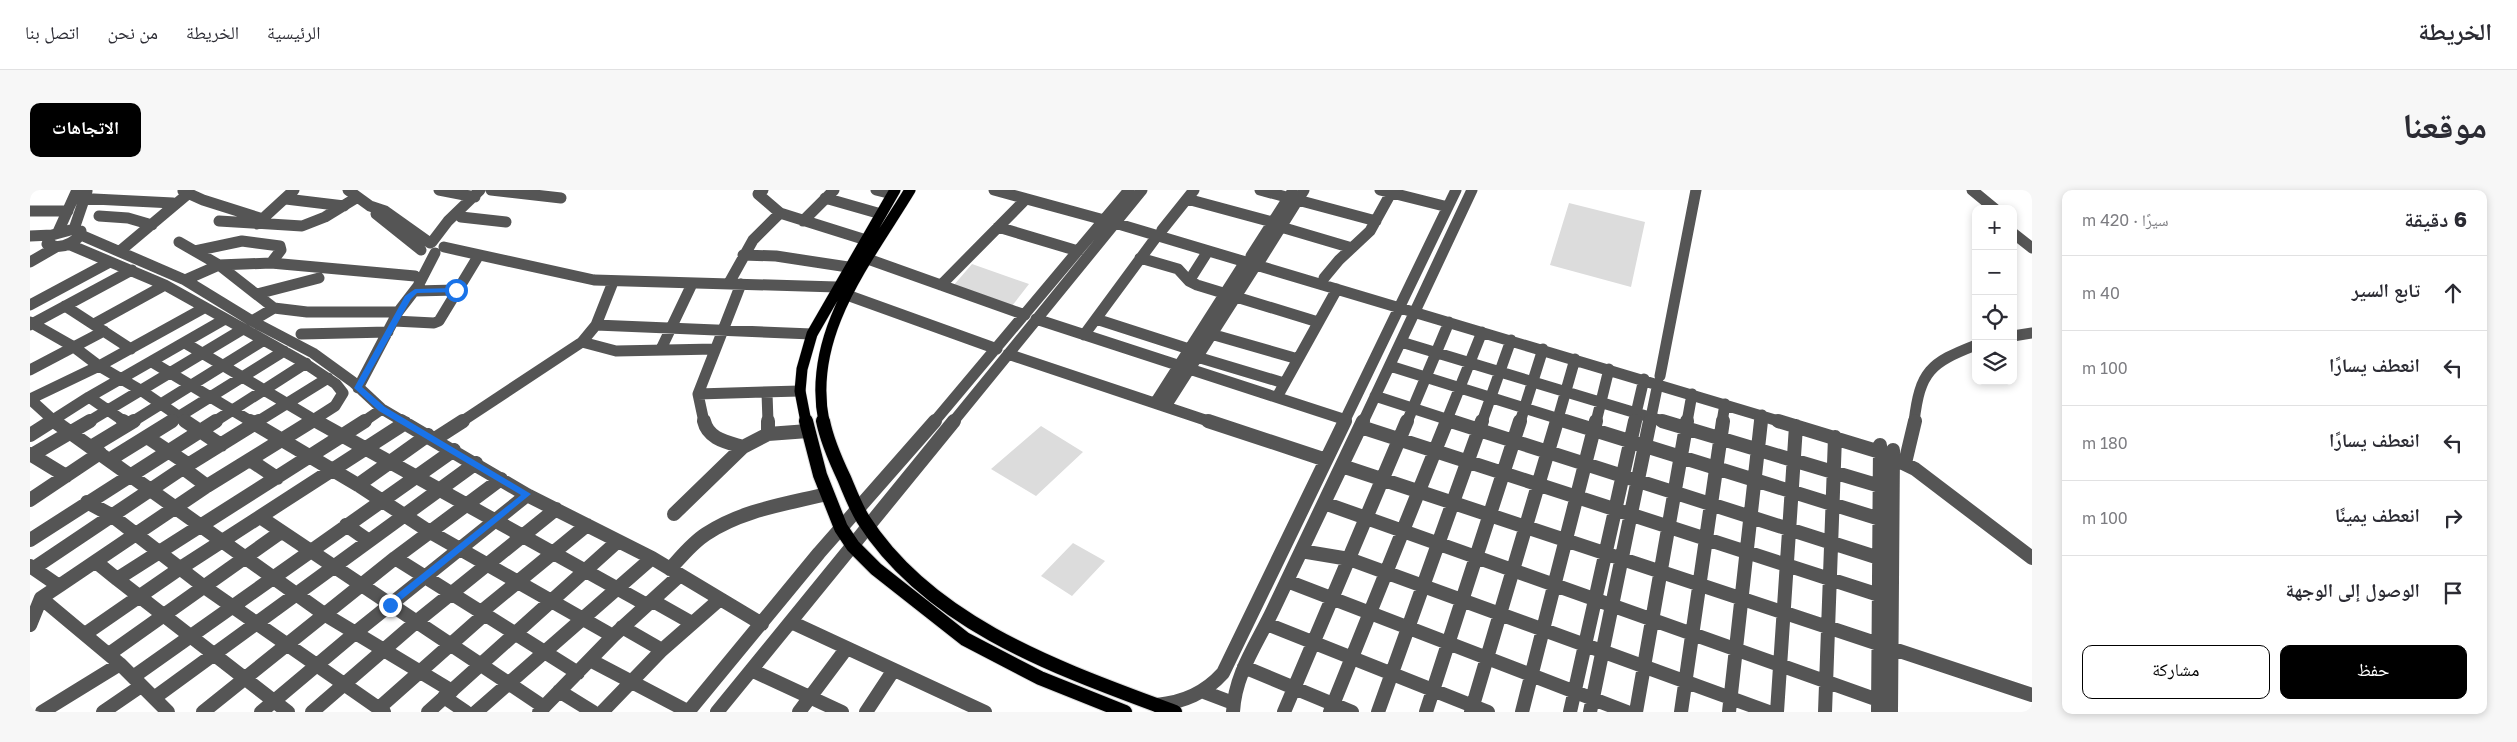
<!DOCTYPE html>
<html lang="ar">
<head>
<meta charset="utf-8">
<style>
	body { margin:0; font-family:"Golos Text","Noto Naskh Arabic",sans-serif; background:#f7f7f7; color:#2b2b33; direction:rtl }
	.controls { position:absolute; right:15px; top:15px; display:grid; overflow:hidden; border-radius:10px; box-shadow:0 2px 8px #0003 }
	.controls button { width:45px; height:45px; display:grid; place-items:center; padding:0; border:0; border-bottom:1px solid #e1e1e2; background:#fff; color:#2b2b33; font:25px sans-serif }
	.stop { position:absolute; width:15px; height:15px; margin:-11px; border:4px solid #1a73e8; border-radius:50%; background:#fff }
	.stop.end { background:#1a73e8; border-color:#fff; box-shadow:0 1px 5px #0008 }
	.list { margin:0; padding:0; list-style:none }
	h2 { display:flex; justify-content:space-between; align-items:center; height:65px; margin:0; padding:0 20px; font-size:21px }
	h2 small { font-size:16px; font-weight:400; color:#7c7c81 }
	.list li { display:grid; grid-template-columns:32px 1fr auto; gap:15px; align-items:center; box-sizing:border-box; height:75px; padding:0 20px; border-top:1px solid #e1e1e2 }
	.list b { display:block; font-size:19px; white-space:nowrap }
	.list em { font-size:16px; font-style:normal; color:#7c7c81 }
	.actions { display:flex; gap:10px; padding:15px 20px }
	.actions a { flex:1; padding:11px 0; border:1px solid #000; border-radius:10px; text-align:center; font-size:18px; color:#000 }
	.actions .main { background:#000; color:#fff }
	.icon { flex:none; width:28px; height:28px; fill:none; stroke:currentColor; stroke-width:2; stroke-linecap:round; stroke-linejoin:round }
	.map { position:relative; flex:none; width:2002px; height:522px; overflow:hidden; direction:ltr; border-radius:10px }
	header { display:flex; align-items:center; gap:30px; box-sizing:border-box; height:70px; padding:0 25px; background:#fff; border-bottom:1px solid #e1e1e2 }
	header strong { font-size:24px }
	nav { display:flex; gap:28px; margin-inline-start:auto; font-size:18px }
	.intro { display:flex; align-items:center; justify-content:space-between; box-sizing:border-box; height:120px; padding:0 30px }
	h1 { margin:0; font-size:35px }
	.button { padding:12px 22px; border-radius:10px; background:#000; color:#fff; font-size:18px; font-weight:700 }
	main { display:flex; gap:30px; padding:0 30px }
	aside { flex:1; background:#fff; border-radius:10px; box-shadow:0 2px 8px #0003 }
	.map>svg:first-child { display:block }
</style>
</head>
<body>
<header>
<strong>الخريطة</strong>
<nav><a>الرئيسية</a><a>الخريطة</a><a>من نحن</a><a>اتصل بنا</a></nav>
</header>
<div class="intro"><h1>موقعنا</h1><a class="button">الاتجاهات</a></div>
<main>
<aside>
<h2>6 دقيقة<small>سيرًا · 420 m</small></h2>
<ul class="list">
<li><svg class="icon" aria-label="ahead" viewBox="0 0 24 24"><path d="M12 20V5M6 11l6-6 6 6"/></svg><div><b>تابع السير</b></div><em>40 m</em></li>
<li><svg class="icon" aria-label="left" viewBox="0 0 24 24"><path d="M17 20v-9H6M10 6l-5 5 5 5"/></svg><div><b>انعطف يسارًا</b></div><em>100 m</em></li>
<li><svg class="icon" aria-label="left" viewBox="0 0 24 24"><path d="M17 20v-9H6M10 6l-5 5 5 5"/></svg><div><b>انعطف يسارًا</b></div><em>180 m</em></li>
<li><svg class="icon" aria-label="right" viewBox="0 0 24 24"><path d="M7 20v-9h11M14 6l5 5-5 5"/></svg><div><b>انعطف يمينًا</b></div><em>100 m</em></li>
<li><svg class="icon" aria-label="arrive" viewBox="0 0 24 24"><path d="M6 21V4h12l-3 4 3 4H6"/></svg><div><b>الوصول إلى الوجهة</b></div></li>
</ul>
<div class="actions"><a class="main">حفظ</a><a>مشاركة</a></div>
</aside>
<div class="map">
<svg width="2002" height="522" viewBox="0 0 2002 522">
	<rect width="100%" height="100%" fill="#fff"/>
	<!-- green -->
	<path fill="#dcdcdc" d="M1539 13 1615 32 1601 97 1520 75Z
		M942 74 999 94 982 116 923 96Z
		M1011 236 1053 262 1006 306 961 279Z
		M1043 353 1075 371 1042 406 1011 386Z"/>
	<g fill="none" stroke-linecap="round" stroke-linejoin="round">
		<!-- major-far1 casing -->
		<g stroke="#dbdbdb" stroke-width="12">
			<path id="major-far1" d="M776 232 770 201 772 179 782 144 865 0
				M794 232C776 144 837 71 880 0"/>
		</g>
		<!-- major casing -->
		<g stroke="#dbdbdb" stroke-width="16">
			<path id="major" d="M776 231 790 285 811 338 823 356 846 379 935 449 1010 488 1095 522
				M793 231C797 251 805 269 814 288 820 302 825 316 833 329 901 436 1033 480 1145 522"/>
		</g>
		<!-- minor-far1 -->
		<path stroke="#555" stroke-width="11" d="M318 0 340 16 355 21 400 53
			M409 0 445 7
			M461 0 531 8
			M733 0 728 4 750 23 836 50
			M846 0 862 4
			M964 0 1085 33 1752 232
			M1230 0 1346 31
			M1350 0 1418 17
			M1942 0 1965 19
			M153 1 173 10 233 29
			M44 8 143 13
			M795 8 851 24
			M256 9 314 16
			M1157 9 1242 32
			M0 21H38
			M346 24 391 60
			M69 26 98 28 122 35
			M431 27 476 32
			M189 31 272 36 295 27 326 8
			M773 31 804 0
			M227 34 264 0
			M968 37 1048 61
			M1251 37 1322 58
			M44 39 51 41V45C42 54 30 60 17 54L22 45Z
			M44 39 57 1
			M1132 40 1164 0
			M28 42 47 0
			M1983 43 2002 58
			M51 45 155 90 222 131 283 163 323 192 352 219 374 232
			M0 46 22 45
			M149 52 189 75 244 118 277 122H368
			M402 52 418 31 450 0
			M38 54 135 95 273 172 306 194 313 203 305 216 280 232
			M414 57 564 90 807 97
			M90 61 159 3
			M165 61 212 51 250 56 251 60 241 73
			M713 65 746 66 818 77
			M1221 66 1262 2
			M1110 68 1148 79 1159 91 1167 95 1288 132
			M838 69 995 125
			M1231 69 1274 0
			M0 72 26 57
			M1294 88 1309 70 1340 41 1361 3
			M155 90 189 75 241 73 385 86
			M1159 91 1178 61
			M699 93 723 50 750 23
			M911 95 996 9
			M385 101 426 100
			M227 104 289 88
			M817 105 967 159
			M0 115 80 72
			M35 116 101 159
			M1006 129 1316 230
			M1066 129 1159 159
			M222 131 244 118
			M364 131 404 133 409 131 449 65
			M0 132 44 157 69 176 112 201 157 232
			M64 134 135 95
			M0 135 102 80
			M566 135 782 144
			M1174 142 1268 169
			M271 144 358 142
			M1054 145 1127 46
			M1983 146 2002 143
			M552 152 586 161 685 159
			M1371 152 1636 232
			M155 153 288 232
			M631 159 662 94
			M978 164 1181 232
			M1167 167 1254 193
			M122 172 222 232
			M1360 176 1539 232
			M0 180 74 141
			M1630 186 1666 0
			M328 198 368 122 388 96 405 63
			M737 203 738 232
			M668 204 770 201
			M1345 206 1425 232
			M1247 207 1307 99
			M0 209 69 176 174 118
			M0 209 23 230 59 207
			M1125 213 1215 72
			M1136 216 1226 75
			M20 232 23 230 25 232
			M58 232 213 139
			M95 232 59 207 195 129
			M102 232 234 150
			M140 232 254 161
			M184 232 276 173
			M227 232 298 188
			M333 232 352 219
			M431 232 552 152 566 135 583 92
			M674 232 668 204 711 94
			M904 232 1099 0
			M923 232 1112 0
			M1314 232 1426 0
			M1333 232 1442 0
			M1377 232 1419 132
			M1416 232 1452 142
			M1452 232 1481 150
			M1490 232 1513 159
			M1527 232 1545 169
			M1566 232 1579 179
			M1604 232 1614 189
			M1620 232 1628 193
			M1657 232 1662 204
			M1692 232 1695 214
			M1731 232 1732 225
			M1884 232C1890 181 1900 173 1946 155"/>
		<!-- minor -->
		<path stroke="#555" stroke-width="14" d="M24 231 294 424 422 501
			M93 231 98 234
			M155 231 191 255
			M220 231 328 295 400 342 583 446
			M286 231 617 415
			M371 231 497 305 622 368 732 434
			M674 231C678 249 697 252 713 257
			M738 231V244
			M1178 231 1296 270
			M1421 231 1849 368
			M1535 231 1850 329
			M1632 231 1850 296
			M1748 231 1850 262 1885 279 2002 368
			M1331 237 1849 405
			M0 245 22 231
			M117 247 159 275
			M405 249 433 231
			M61 257 104 231
			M0 264 36 286
			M2 265 60 231
			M79 270 142 231
			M220 270 247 288
			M1875 273 1885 231
			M1312 276 2002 505
			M153 278 177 296
			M328 295 398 245
			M0 310 70 263
			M57 312 81 325 173 396 354 522
			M1294 313 1848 510
			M644 324 713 257 738 244 778 241
			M230 327 514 517
			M316 335 339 351
			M0 350 186 231
			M1271 361 1319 369 1739 522
			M365 368 548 483
			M66 372 87 389
			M0 376 29 396 11 408 90 474 138 522
			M4 378 153 278 229 231
			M640 379C651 367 662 353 676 344 712 320 756 314 797 304
			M1257 391 1597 522
			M29 396 177 296 282 231
			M623 411 662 433
			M451 422 557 335
			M761 432 955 522
			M1237 434 1458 522
			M0 435 11 408
			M592 437 632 460
			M55 444 149 379 375 233
			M79 464 251 342
			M560 470 659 522
			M1214 477 1322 522
			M721 480 812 522
			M103 487 424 260
			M529 501 563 522
			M1174 502 1203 513
			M414 507 436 522
			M124 508 446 273
			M1127 515C1154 512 1175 503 1193 483L1315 231
			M349 518 455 424
			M12 522 90 474
			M73 522 111 496
			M173 522 365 368 471 289
			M231 522 325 443 497 305
			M258 522 87 389 335 231
			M282 522 386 432 526 319
			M398 522 588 351
			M446 522 622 368
			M509 522 583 446 650 385
			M572 522 632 460 689 410
			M658 522 789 363 905 231
			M687 522 924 231
			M769 522 816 459
			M836 522 863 481
			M1203 522C1205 483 1227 454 1243 420 1273 357 1303 294 1333 231
			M1254 522 1377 231
			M1300 522 1417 231
			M1348 522 1452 231
			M1396 522 1490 231
			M1441 522 1527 231
			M1492 522 1566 231
			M1540 522 1605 231
			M1560 522 1620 231
			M1606 522 1657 231
			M1651 522 1693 231
			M1699 522 1731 231
			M1747 522 1766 236
			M1795 522 1805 247
			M1848 522 1850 255
			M1861 522 1863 260"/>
		<!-- major-far1 -->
		<use href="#major-far1" stroke="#000" stroke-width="11"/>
		<!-- major -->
		<use href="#major" stroke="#000" stroke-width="14"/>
	</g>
	<!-- route -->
	<path fill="#1a73e8" d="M426 98 428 102 387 103 381 109 332 197 355 217 501 304 360 419 357 418V412L491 305 349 221 324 198 375 106 385 99Z"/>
</svg>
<div class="controls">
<button>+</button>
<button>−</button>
<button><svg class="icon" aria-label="locate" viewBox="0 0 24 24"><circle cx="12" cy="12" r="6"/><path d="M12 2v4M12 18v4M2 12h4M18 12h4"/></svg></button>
<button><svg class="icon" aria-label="layers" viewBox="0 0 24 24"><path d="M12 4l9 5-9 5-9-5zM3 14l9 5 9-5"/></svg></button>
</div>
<div class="stop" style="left:426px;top:100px"></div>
<div class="stop end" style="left:360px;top:415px"></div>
</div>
</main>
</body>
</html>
